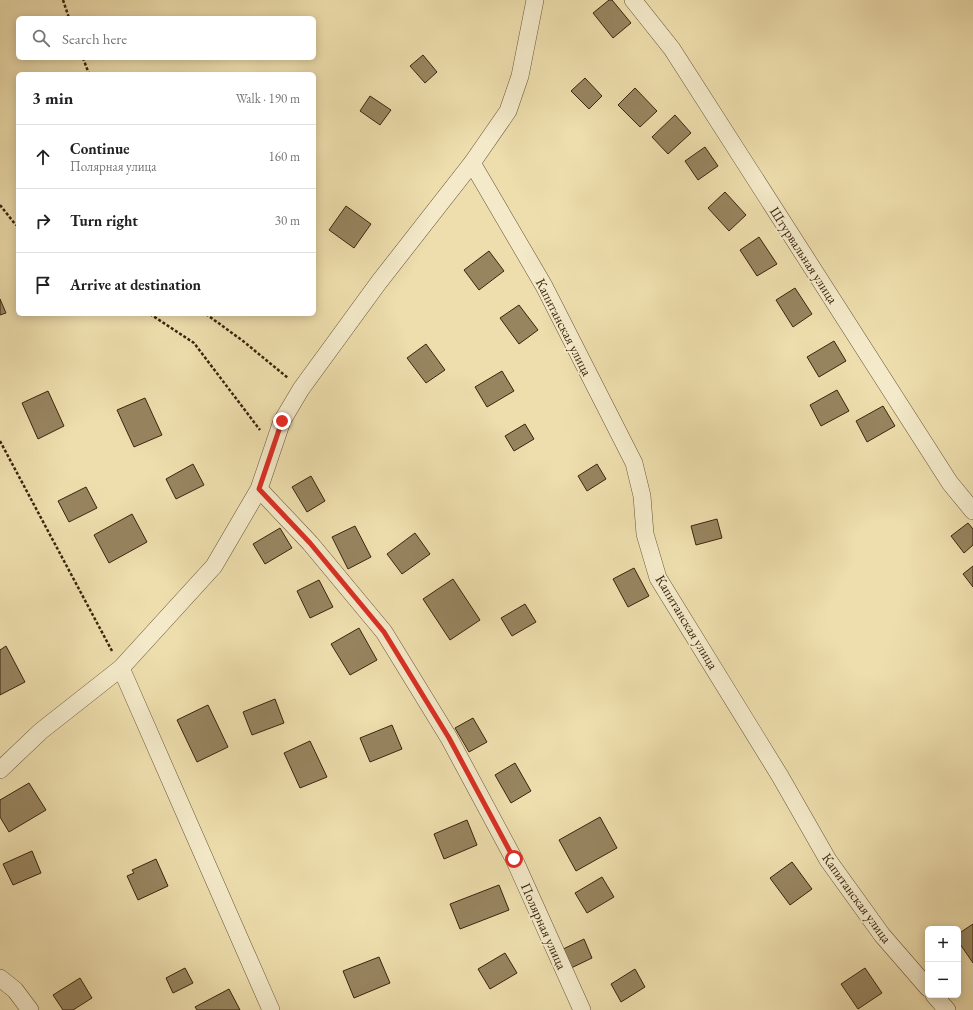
<!DOCTYPE html>
<html lang="en">
<head>
<meta charset="utf-8">
<style>
	body { margin:0; font-family:"EB Garamond",serif; background:#f2f2f2; color:#202124 }
	.controls { position:absolute; right:12px; bottom:12px; display:grid; overflow:hidden; border-radius:6px; box-shadow:0 2px 10px #0003 }
	.controls button { width:36px; height:36px; display:grid; place-items:center; padding:0; border:0; border-bottom:1px solid #e0e0e0; background:#fff; color:#202124; font:20px sans-serif }
	.stop { position:absolute; width:12px; height:12px; margin:-9px; border:3px solid #d93025; border-radius:50%; background:#fff }
	.stop.end { background:#d93025; border-color:#fff; box-shadow:0 1px 4px #0008 }
	.list { margin:0; padding:0; list-style:none }
	h2 { display:flex; justify-content:space-between; align-items:center; height:52px; margin:0; padding:0 16px; font-size:17px }
	h2 small { font-size:13px; font-weight:400; color:#757577 }
	.list li { display:grid; grid-template-columns:26px 1fr auto; gap:12px; align-items:center; box-sizing:border-box; height:64px; padding:0 16px; border-top:1px solid #e0e0e0 }
	.list b { display:block; font-size:15px; white-space:nowrap }
	.list p { margin:0; font-size:13px; white-space:nowrap; color:#757577 }
	.list em { font-size:13px; font-style:normal; color:#757577 }
	.icon { flex:none; width:22px; height:22px; fill:none; stroke:currentColor; stroke-width:2; stroke-linecap:round; stroke-linejoin:round }
	.map { position:relative; flex:none; width:973px; height:1010px; overflow:hidden }
	.search { position:absolute; background:#fff; box-shadow:0 2px 10px #0003; left:16px; top:16px; width:300px; height:44px; display:flex; align-items:center; gap:10px; box-sizing:border-box; padding:0 14px; border-radius:6px; color:#757577; font-size:15px }
	.panel { position:absolute; background:#fff; box-shadow:0 2px 10px #0003; left:16px; top:72px; width:300px; height:244px; border-radius:6px }
	.map>svg:first-child { display:block }
</style>
</head>
<body>
<div class="map">
<svg width="973" height="1010" viewBox="0 0 973 1010">
	<rect width="100%" height="100%" fill="#eedead"/>
	<filter id="stains"><feTurbulence type="fractalNoise" baseFrequency=".005" numOctaves="4"/><feColorMatrix values="0 0 0 0 .2 0 0 0 0 .09 0 0 0 0 .02 0 0 0 .5 -.17"/></filter>
	<radialGradient id="worn" r=".72"><stop offset=".6" stop-color="#630" stop-opacity="0"/><stop offset="1" stop-color="#630" stop-opacity=".3"/></radialGradient>
	<!-- building -->
	<path fill="#978560" stroke="#39250d" d="M609 0H612L631 23 613 38 593 13Z
		M423 55 437 72 425 83 410 66Z
		M585 78 602 96 589 109 571 91Z
		M635 88 657 111 640 127 618 105Z
		M370 96 391 110 380 125 360 111Z
		M675 115 691 133 668 154 652 137Z
		M705 147 718 166 698 180 685 161Z
		M725 192 746 215 729 231 708 208Z
		M346 206 371 224 354 248 329 230Z
		M759 237 777 264 757 276 740 250Z
		M489 251 504 271 479 290 464 270Z
		M795 288 812 314 793 327 776 300Z
		M0 299 6 313 0 315Z
		M519 305 538 330 519 344 500 318Z
		M834 341 846 361 819 377 807 357Z
		M426 344 445 370 426 383 407 358Z
		M502 371 514 391 487 407 475 387Z
		M837 390 849 411 821 426 810 405Z
		M48 391 64 426 38 439 22 403Z
		M145 398 162 435 134 447 117 410Z
		M883 406 895 426 867 442 856 421Z
		M525 424 534 439 514 451 505 436Z
		M193 464 204 485 176 499 166 479Z
		M597 464 606 479 587 491 578 476Z
		M311 476 325 501 307 512 292 487Z
		M86 487 97 508 69 522 58 501Z
		M132 514 147 542 109 563 94 535Z
		M717 519 722 538 696 545 691 526Z
		M968 523 973 529V545L964 553 951 536Z
		M355 526 371 557 348 569 332 537Z
		M280 528 292 548 265 564 253 544Z
		M415 533 430 554 402 574 387 554Z
		M973 566V587L963 574Z
		M634 568 649 596 628 607 613 579Z
		M453 579 480 620 450 640 423 599Z
		M319 580 333 607 310 618 297 591Z
		M525 604 536 622 512 636 501 618Z
		M359 628 377 660 350 675 331 644Z
		M6 646 25 682 0 695V650Z
		M275 699 284 723 252 735 243 712Z
		M208 705 228 747 197 762 177 720Z
		M473 718 487 742 469 752 455 728Z
		M392 725 402 749 370 762 360 738Z
		M310 741 327 777 300 788 284 753Z
		M515 763 531 791 511 803 495 775Z
		M29 783 46 810 9 832 0 817V800Z
		M600 817 617 848 576 871 559 840Z
		M467 820 477 845 444 859 434 834Z
		M32 851 41 873 13 885 3 864Z
		M156 859 168 886 138 900 127 876 134 873 132 870Z
		M792 862 812 889 790 905 770 878Z
		M602 877 614 897 587 913 575 893Z
		M499 885 509 910 460 929 450 904Z
		M973 924V963L958 941V934Z
		M584 939 592 958 567 970 559 951Z
		M505 953 517 973 490 989 478 969Z
		M379 957 390 983 354 998 343 971Z
		M185 968 193 983 173 993 166 978Z
		M865 968 882 993 858 1009 841 984Z
		M635 969 645 987 621 1002 611 984Z
		M80 978 92 998 73 1010H63L53 995Z
		M229 989 240 1010H197L195 1007Z"/>
	<g fill="none" stroke-linecap="round" stroke-linejoin="round">
		<!-- minor casing -->
		<g stroke="#665335" stroke-width="18">
			<path id="minor" d="M633 0 672 49 950 483 973 511
				M472 163 544 286 634 463 642 496 645 534 658 578 780 776 828 860 882 935 928 988
				M259 489 310 543 384 632 449 738 514 859 582 1010
				M121 668 271 1010
				M0 770 41 731 121 668 214 566 259 489 282 421 301 389 379 282 472 163 508 111 520 76 535 0
				M0 978 15 990 30 1010
				M934 995 947 1010"/>
		</g>
		<!-- path -->
		<path stroke="#39250d" stroke-width="2.5" stroke-dasharray="3 2" stroke-linecap="butt" d="M63 0 69 18
			M83 58 89 74
			M0 205 15 224 18 226
			M150 314 194 343 260 430
			M206 314 243 341 288 378
			M0 441 112 651"/>
		<!-- minor -->
		<use href="#minor" stroke="#f4eaca" stroke-width="17"/>
	</g>
	<g fill="none" stroke-linecap="round" stroke-linejoin="round">
		<!-- route -->
		<path stroke="#d93025" stroke-width="5" d="M282 421 259 489 310 543 384 632 449 738 514 859"/>
	</g>
	<g text-anchor="middle" stroke-width="3.5" stroke-linejoin="round" paint-order="stroke">
		<!-- street labels -->
		<g font-size="14" fill="#39250d" stroke="#f4eaca">
			<text transform="translate(804 255) rotate(57)" y="5">Штурвальная улица</text>
			<text transform="translate(564 327) rotate(63)" y="5">Капитанская улица</text>
			<text transform="translate(687 622) rotate(59)" y="5">Капитанская улица</text>
			<text transform="translate(857 898) rotate(54)" y="5">Капитанская улица</text>
			<text transform="translate(544 926) rotate(66)" y="5">Полярная улица</text>
		</g>
	</g>
	<rect width="100%" height="100%" filter="url(#stains)"/>
	<rect width="100%" height="100%" fill="url(#worn)"/>
</svg>
<div class="controls">
<button>+</button>
<button>−</button>
</div>
<div class="stop" style="left:514px;top:859px"></div>
<div class="stop end" style="left:282px;top:421px"></div>
<div class="search"><svg class="icon" aria-label="search" viewBox="0 0 24 24"><circle cx="10" cy="10" r="6"/><path d="M15 15l6 6"/></svg>Search here</div>
<section class="panel">
<h2>3 min<small>Walk · 190 m</small></h2>
<ul class="list">
<li><svg class="icon" aria-label="ahead" viewBox="0 0 24 24"><path d="M12 20V5M6 11l6-6 6 6"/></svg><div><b>Continue</b><p>Полярная улица</p></div><em>160 m</em></li>
<li><svg class="icon" aria-label="right" viewBox="0 0 24 24"><path d="M7 20v-9h11M14 6l5 5-5 5"/></svg><div><b>Turn right</b></div><em>30 m</em></li>
<li><svg class="icon" aria-label="arrive" viewBox="0 0 24 24"><path d="M6 21V4h12l-3 4 3 4H6"/></svg><div><b>Arrive at destination</b></div></li>
</ul>
</section>
</div>
</body>
</html>
